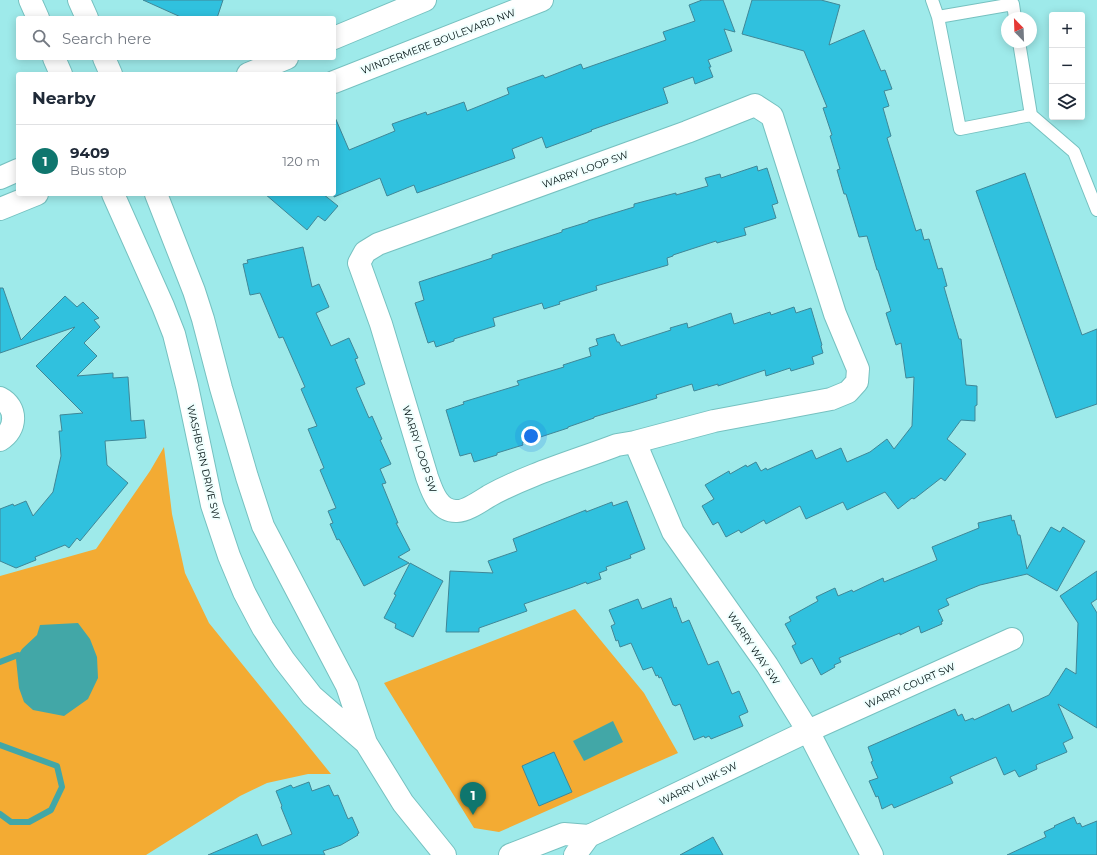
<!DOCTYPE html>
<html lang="en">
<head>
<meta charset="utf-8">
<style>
	body { margin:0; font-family:Montserrat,sans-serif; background:#f2f2f3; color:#1f2937 }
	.controls { position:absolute; right:12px; top:12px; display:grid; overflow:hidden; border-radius:4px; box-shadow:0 2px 10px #0003 }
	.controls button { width:36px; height:36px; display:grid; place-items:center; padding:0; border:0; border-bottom:1px solid #e0e1e3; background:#fff; color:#1f2937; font:20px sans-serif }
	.compass { position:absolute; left:1001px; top:12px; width:36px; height:36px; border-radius:50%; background:#fff; box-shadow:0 2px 10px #0003; rotate:337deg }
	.you { position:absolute; left:531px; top:436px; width:14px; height:14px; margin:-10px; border:3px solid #fff; border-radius:50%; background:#1a73e8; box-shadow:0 0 0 6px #1a73e833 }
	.badge { display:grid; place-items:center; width:26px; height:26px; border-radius:50%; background:#0f766e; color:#fff; font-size:13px; font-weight:700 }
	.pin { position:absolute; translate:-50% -33px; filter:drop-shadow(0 1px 2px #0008) }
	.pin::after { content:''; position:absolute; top:21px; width:14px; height:12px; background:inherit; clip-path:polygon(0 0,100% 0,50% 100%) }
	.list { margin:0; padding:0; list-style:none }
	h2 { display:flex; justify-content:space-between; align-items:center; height:52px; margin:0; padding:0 16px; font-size:17px }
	h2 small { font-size:13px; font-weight:400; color:#747a83 }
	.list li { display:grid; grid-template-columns:26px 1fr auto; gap:12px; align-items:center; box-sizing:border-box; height:72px; padding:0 16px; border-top:1px solid #e0e1e3 }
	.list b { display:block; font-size:15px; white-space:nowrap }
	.list p { margin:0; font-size:13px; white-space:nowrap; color:#747a83 }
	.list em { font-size:13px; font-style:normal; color:#747a83 }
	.icon { flex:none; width:22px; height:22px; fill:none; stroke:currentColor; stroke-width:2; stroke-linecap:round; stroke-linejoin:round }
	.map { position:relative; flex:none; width:1097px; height:855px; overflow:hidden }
	.search { position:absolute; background:#fff; box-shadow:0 2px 10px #0003; left:16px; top:16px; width:320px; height:44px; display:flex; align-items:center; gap:10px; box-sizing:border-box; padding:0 14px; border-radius:4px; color:#747a83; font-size:15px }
	.panel { position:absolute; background:#fff; box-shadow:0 2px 10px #0003; left:16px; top:72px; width:320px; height:124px; border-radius:4px }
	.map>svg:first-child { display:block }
</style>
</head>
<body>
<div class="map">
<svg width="1097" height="855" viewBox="0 0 1097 855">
	<rect width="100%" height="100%" fill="#9eeaea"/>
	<!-- green -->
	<path fill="#f3ab33" d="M164 447 172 514 185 573 209 623 331 774H308L267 783 240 796 146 855H0V576L96 549 150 471Z
		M575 609 644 693 678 753 499 832 474 828 384 683Z"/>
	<!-- water -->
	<path fill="#42a7a7" d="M78 623 90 639 97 657 98 678 88 699 64 716 33 710 24 702 19 688 16 659 22 649 37 635 40 625Z
		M613 721 623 742 584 761 573 741Z"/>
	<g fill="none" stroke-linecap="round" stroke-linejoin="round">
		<!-- stream -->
		<path stroke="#42a7a7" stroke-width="6" d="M0 662 18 655
			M0 745 57 766 62 787 51 810 29 822H11L0 814"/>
	</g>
	<!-- building -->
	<path fill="#30c1de" stroke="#408797" d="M143 0H223L217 18H183Z
		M702 0H723L735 32 724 29 732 51 708 60 711 67H709L713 77 695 84 693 77 663 88 668 103 591 130 592 131 546 148 542 137 512 149 515 158 417 193 414 185 387 196 380 178 334 197V115L349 150 395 131 392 124 426 112 427 115 464 102 467 111 509 94 507 88 543 75 545 78 581 64 583 69 666 40 663 32 695 21 689 5Z
		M752 0H821L840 5 829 45 864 30 881 71 885 70 892 89 884 91 889 106 883 108 891 136 887 138 916 231 921 229 924 240 929 239 938 269 942 268 947 286 944 287 959 339H961L966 385 977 386V405L975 406V421L961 420 947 439 966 454 945 481 941 478 914 499 912 498 898 509 885 492 847 510 843 502 806 519 800 506 766 524 764 520 741 533 739 530 726 537 718 522 713 525 702 506 714 499 705 485 729 471 730 474 746 465 747 467 756 462 761 471 766 468 767 470 812 450 816 459 841 448 847 462 870 452 887 439 894 449 912 426 914 377 906 378 901 343 896 345 886 313 891 311 878 270H877L867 236 859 237 846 194H844L837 170 840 169 830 136 832 135 823 108 827 107 804 51 742 34Z
		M757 166 758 171 767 168 778 203 772 205 776 218 744 228 746 235 717 243 716 241 673 255V256L667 258 668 265 596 286 597 290 559 302 560 304 544 309 542 303 493 318 495 326 454 339V341L436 347 434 341 428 343 415 303 424 300 419 282 492 258V255L562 232V230L588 222V221L634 207V204L676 193V195L708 186 705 178 720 174 721 178Z
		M1025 173 1082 335 1097 329V404L1056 418 976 191Z
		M265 194H323L338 206 325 221 318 216 307 230Z
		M303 247 312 287 319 284 329 307 316 313 331 346 349 338 358 358 355 359 365 384 356 388 369 418 372 416 382 439 380 440 391 464 380 469 386 483 382 484 398 523H396L410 550 398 557 409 563 364 586 339 539 337 540 330 524 333 523 328 511 336 508 320 470 324 468 308 429 317 426 301 389 305 387 283 337 279 338 260 293 250 295 243 264 248 263 247 260Z
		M0 288H3L21 340 65 296 77 307 83 302 99 318 94 320 100 327 84 343 97 356 77 376 113 373V378L128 377 131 421 144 420 146 438 105 441 107 465 128 483 80 541 77 538 69 548 65 545 35 557 36 560 16 568 0 561V509L13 504 14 506 26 501 33 516 53 492 61 456 59 431H62L60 415 83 413 36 366 75 327 0 353Z
		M794 307 796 313 811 308 822 345 821 346 823 353 812 357 814 364 791 371 790 368 766 376 765 370 718 386V384L694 391 692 384 656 395 657 398 594 417V418L568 427V428L522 443 523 445 497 453V455L474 462 471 453 460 456 446 410 464 404 463 402 519 385 517 381 564 367 563 365 591 356 589 348 598 345 596 339 614 334 617 342H619L621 346 671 330 670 328 687 323 688 328 731 313 734 324 770 312 771 315Z
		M627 501 645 549 630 555 631 558 606 567 607 570 599 573 601 579 587 584 586 582 573 587 524 604 527 611 479 628V632H446L450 571 493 573 488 561 517 551 513 539 586 510V512L612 502 613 506Z
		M1011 515 1012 521 1014 520 1018 535H1020L1027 569 1051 527 1060 532 1063 527 1085 541 1057 591 1027 574 980 585 946 599 949 605 938 610 943 621 941 622 942 624 921 633 919 626 900 635V633L890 637 839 658 841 662 834 665 835 667 821 675 812 658 801 664 792 646 796 644 785 624 791 621 789 617 818 601 816 597 835 588 838 596 852 590 853 592 883 578 884 582 937 560 932 547 979 528 978 523Z
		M410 563 443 581 413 637 395 628 396 624 384 618 396 595 394 594Z
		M1097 571V599L1091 603 1097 613V728L1058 704 1073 738 1063 743 1067 752 1036 765 1037 769 1019 777 1015 770 1004 775 996 757 950 777 953 783 894 808 892 804 882 809 878 796 876 797 869 781 878 778 871 762 873 761 868 747 955 709 958 716 962 714 965 721 973 718 974 720 1009 704 1012 712 1049 695 1066 668 1076 674 1078 623 1060 596Z
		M671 598 674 608 676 607 682 623 689 620 708 665 718 661 732 694 739 691 748 712 739 716 743 726 711 739 709 736 705 738 704 736 694 740 680 704 675 706 674 705H673L661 677 659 678 658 675 656 676 652 667 643 670 631 643 620 647 618 640 616 641 611 626 615 624 609 610 638 599 642 609Z
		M554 752 572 792 539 806 522 766Z
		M309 782 312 791 329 785 334 796 338 795 348 819 352 817 359 833 357 834 358 835 341 845 323 851 325 855H208L257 834 262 846 292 834 281 807 282 806 276 791 291 785 293 788Z
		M1074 817 1077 824 1080 823 1082 827 1097 821V855H1007L1046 837 1044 832 1055 827 1054 826Z
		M713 837 723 855H680Z"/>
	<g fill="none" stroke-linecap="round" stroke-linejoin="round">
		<!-- service casing -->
		<g stroke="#76c1c0" stroke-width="14">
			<path id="service" d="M932 0 938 17
				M1015 18 1013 4 938 17 960 129 1031 115
				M1019 42 1031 115 1074 152 1097 210"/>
		</g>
		<!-- minor casing -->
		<g stroke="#76c1c0" stroke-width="24">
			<path id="minor" d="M755 105 772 116 835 314 858 369 857 382 848 392 831 399 714 421 635 442 617 445C575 461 529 474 489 496 481 501 465 512 456 511 438 511 432 491 427 477L381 324 359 263 365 252 378 244 687 132Z
				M0 398C18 407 17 430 0 440
				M635 442 673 532 767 665 808 731 872 855
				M510 855 564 834 589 836
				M575 855 589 836 808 731 1012 639"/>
		</g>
		<!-- tertiary casing -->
		<g stroke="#76c1c0" stroke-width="24">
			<path id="tertiary" d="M30 0 38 18
				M79 0 87 18
				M334 38 425 0
				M54 58 61 74
				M104 58 111 74
				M248 74 287 58
				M334 82 542 0
				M0 178 18 170
				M113 194 163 306 174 334 187 386 212 505 229 556 244 592 263 628 284 660 312 696 366 743
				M156 194 194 291 203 319 221 388 247 477 263 526 347 686 366 743 403 803 445 855
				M0 209 37 194"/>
		</g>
		<!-- service -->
		<use href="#service" stroke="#fff" stroke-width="12"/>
		<!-- minor -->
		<use href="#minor" stroke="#fff" stroke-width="22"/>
		<!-- tertiary -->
		<use href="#tertiary" stroke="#fff" stroke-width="22"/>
	</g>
	<g text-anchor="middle" stroke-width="4" stroke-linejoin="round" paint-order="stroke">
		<!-- street labels -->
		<g font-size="10" fill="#001212" stroke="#f0fffe">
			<text transform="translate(438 41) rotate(-21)" y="4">WINDERMERE BOULEVARD NW</text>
			<text transform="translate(585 169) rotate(-20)" y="4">WARRY LOOP SW</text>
			<text transform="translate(420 449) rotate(72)" y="4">WARRY LOOP SW</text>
			<text transform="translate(204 462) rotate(77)" y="4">WASHBURN DRIVE SW</text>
			<text transform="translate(754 648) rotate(56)" y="4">WARRY WAY SW</text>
			<text transform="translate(910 685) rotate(-24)" y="4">WARRY COURT SW</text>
			<text transform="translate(698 783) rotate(-26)" y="4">WARRY LINK SW</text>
		</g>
	</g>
</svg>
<div class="controls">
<button>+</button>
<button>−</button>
<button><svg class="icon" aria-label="layers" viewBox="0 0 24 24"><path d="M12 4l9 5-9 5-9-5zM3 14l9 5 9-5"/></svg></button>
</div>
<svg class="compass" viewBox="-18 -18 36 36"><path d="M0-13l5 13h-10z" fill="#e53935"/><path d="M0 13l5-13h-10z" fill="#747a83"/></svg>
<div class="you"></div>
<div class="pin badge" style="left:473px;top:815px">1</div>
<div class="search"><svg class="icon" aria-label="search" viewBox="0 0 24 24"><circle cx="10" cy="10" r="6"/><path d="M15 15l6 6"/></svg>Search here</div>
<section class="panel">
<h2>Nearby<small></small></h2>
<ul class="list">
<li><span class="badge">1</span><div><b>9409</b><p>Bus stop</p></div><em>120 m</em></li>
</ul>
</section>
</div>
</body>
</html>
